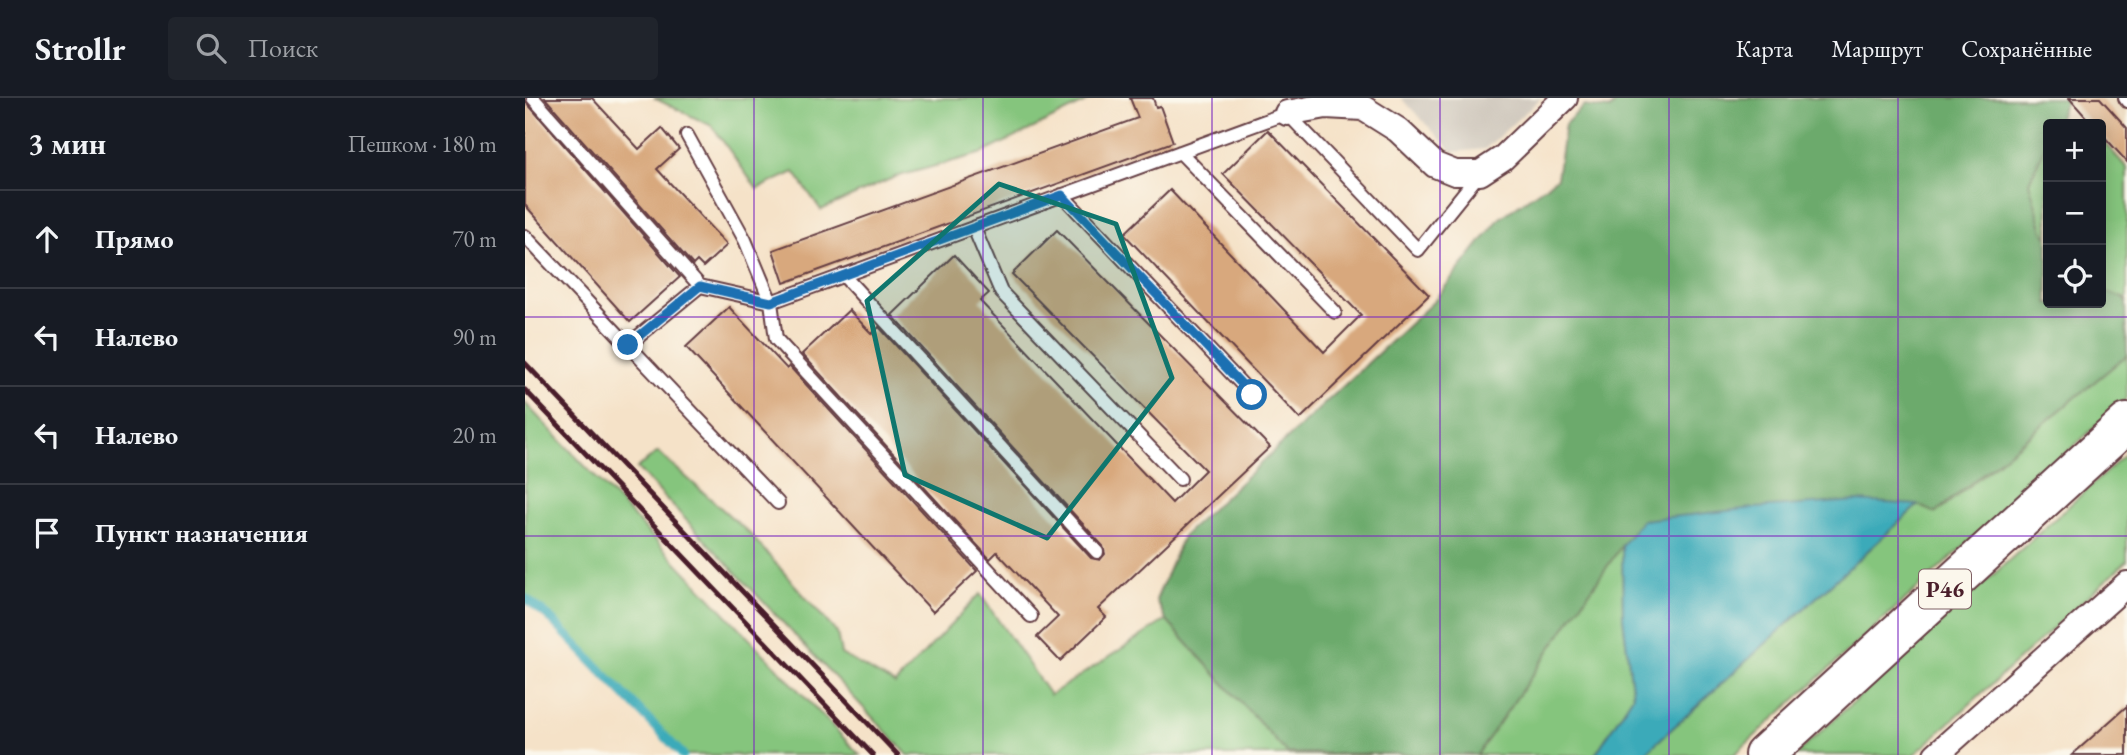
<!DOCTYPE html>
<html lang="ru">
<head>
<meta charset="utf-8">
<style>
	body { margin:0; font-family:"EB Garamond",serif; background:#20242c; color:#f1f3f6 }
	.controls { position:absolute; right:21px; top:21px; display:grid; overflow:hidden; border-radius:7px; box-shadow:0 4px 18px #0003 }
	.controls button { width:63px; height:63px; display:grid; place-items:center; padding:0; border:0; border-bottom:2px solid #363941; background:#171b24; color:#f1f3f6; font:35px sans-serif }
	.stop { position:absolute; width:21px; height:21px; margin:-16px; border:5px solid #1f6fb2; border-radius:50%; background:#fff }
	.stop.end { background:#1f6fb2; border-color:#fff; box-shadow:0 2px 7px #0008 }
	.list { margin:0; padding:0; list-style:none }
	h2 { display:flex; justify-content:space-between; align-items:center; height:91px; margin:0; padding:0 28px; font-size:30px }
	h2 small { font-size:23px; font-weight:400; color:#9ea1a6 }
	.list li { display:grid; grid-template-columns:46px 1fr auto; gap:21px; align-items:center; box-sizing:border-box; height:98px; padding:0 28px; border-top:2px solid #363941 }
	.list b { display:block; font-size:26px; white-space:nowrap }
	.list em { font-size:23px; font-style:normal; color:#9ea1a6 }
	.icon { flex:none; width:38px; height:38px; fill:none; stroke:currentColor; stroke-width:2; stroke-linecap:round; stroke-linejoin:round }
	.map { position:relative; flex:none; width:1602px; height:657px; overflow:hidden }
	header { display:flex; align-items:center; gap:42px; box-sizing:border-box; height:98px; padding:0 35px; background:#171b24; border-bottom:2px solid #363941 }
	header strong { font-size:33px }
	nav { display:flex; gap:38px; margin-inline-start:auto; font-size:24px }
	.search { width:490px; height:63px; background:#20242c; display:flex; align-items:center; gap:18px; box-sizing:border-box; padding:0 24px; border-radius:7px; color:#9ea1a6; font-size:26px }
	main { display:flex }
	aside { flex:1; background:#171b24 }
	.map>svg:first-child { display:block }
</style>
</head>
<body>
<header>
<strong>Strollr</strong>
<div class="search"><svg class="icon" aria-label="search" viewBox="0 0 24 24"><circle cx="10" cy="10" r="6"/><path d="M15 15l6 6"/></svg>Поиск</div>
<nav><a>Карта</a><a>Маршрут</a><a>Сохранённые</a></nav>
</header>
<main>
<aside>
<h2>3 мин<small>Пешком · 180 m</small></h2>
<ul class="list">
<li><svg class="icon" aria-label="ahead" viewBox="0 0 24 24"><path d="M12 20V5M6 11l6-6 6 6"/></svg><div><b>Прямо</b></div><em>70 m</em></li>
<li><svg class="icon" aria-label="left" viewBox="0 0 24 24"><path d="M17 20v-9H6M10 6l-5 5 5 5"/></svg><div><b>Налево</b></div><em>90 m</em></li>
<li><svg class="icon" aria-label="left" viewBox="0 0 24 24"><path d="M17 20v-9H6M10 6l-5 5 5 5"/></svg><div><b>Налево</b></div><em>20 m</em></li>
<li><svg class="icon" aria-label="arrive" viewBox="0 0 24 24"><path d="M6 21V4h12l-3 4 3 4H6"/></svg><div><b>Пункт назначения</b></div></li>
</ul>
</aside>
<div class="map">
<svg width="1602" height="657" viewBox="0 0 1602 657">
	<rect width="100%" height="100%" fill="#fbf7ec"/>
	<filter id="ink" filterUnits="userSpaceOnUse"><feTurbulence type="fractalNoise" baseFrequency=".0143" numOctaves="2"/><feDisplacementMap in="SourceGraphic" scale="14" xChannelSelector="R" yChannelSelector="G"/><feConvolveMatrix kernelMatrix="1 2 1 2 8 2 1 2 1" color-interpolation-filters="sRGB"/></filter>
	<filter id="wash" filterUnits="userSpaceOnUse"><feTurbulence type="fractalNoise" baseFrequency=".00686" numOctaves="4" result="noise"/><feDisplacementMap in="SourceGraphic" scale="28" xChannelSelector="R" yChannelSelector="G"/><feGaussianBlur stdDeviation="1.57" result="paint"/><feColorMatrix in="noise" values="0 0 0 0 0 0 0 0 0 0 0 0 0 0 0 0 0 1.4 0 .05"/><feComposite in="paint" operator="in"/></filter>
	<g filter="url(#wash)">
		<rect width="100%" height="100%" fill="#f5e2c8"/>
		<!-- built -->
		<path fill="#e8d4b7" d="M1538 0H1602V70L1576 41V26H1562Z"/>
		<!-- industrial -->
		<path fill="#cbc3b8" d="M876 0H1016L960 51 928 54Z"/>
		<!-- green -->
		<path fill="#85c57d" stroke="#687254" stroke-width="2" d="M129 0H569L458 55 370 79 296 112 269 74 232 91 187 28Z
			M1576 41 1602 70V203L1576 192Z
			M1523 42V139L1518 133 1504 84Z
			M1602 257V300L1209 657H1118L1393 407 1411 415Z
			M0 305 335 657H158L23 518 0 500Z
			M133 354 224 435 312 535 316 556 370 586 455 496 525 597 641 522 762 655 846 657H383L112 370Z
			M1602 355V463L1389 657H1270Z
			M1097 447 1098 520 1108 598 1070 657H952Z"/>
		<!-- forest -->
		<path fill="#6caa6c" stroke="#5b644c" stroke-width="2" d="M1095 0H1538L1541 3 1531 26H1523V42L1504 84 1518 133 1523 139V205H1576V192L1601 201 1602 257 1410 415 1393 407 1117 422 1097 447 952 657 762 655 641 522 631 502 658 438 908 204 975 120 1032 80 1040 26 1059 8 1085 11Z"/>
		<!-- water -->
		<path fill="#3baab9" stroke="#426472" stroke-width="2" d="M1331 403 1393 407 1118 657H1070L1108 598 1098 520 1097 447 1117 422 1229 410Z"/>
		<g fill="none" stroke-linecap="round" stroke-linejoin="round">
			<!-- stream -->
			<path stroke="#3baab9" stroke-width="9" d="M0 500 23 518 158 657"/>
		</g>
		<g id="blocks">
			<!-- building -->
			<path fill="#d8a87d" d="M20 0H67L114 51 137 30 154 51 132 71 202 147 178 169 172 163 168 167Z
				M605 0H628L631 9 635 8 648 44 259 185 248 152 613 20Z
				M1544 0H1575L1602 30V64L1576 35V26H1567Z
				M0 3 155 179 105 224 0 107Z
				M743 32 904 197 775 321 599 136 645 92 799 254 836 217 698 76Z
				M532 132 745 349 573 511 581 519 535 563 512 539 533 519 472 454 465 461 277 256 324 212 347 236 354 229 566 460 575 462 580 456 578 448 367 217 429 157 464 195 455 203 647 405 680 372 487 176Z
				M204 209 262 271 264 268 452 473 408 514 161 249Z
				M1602 608V657H1547Z"/>
		</g>
	</g>
	<g filter="url(#ink)">
		<use href="#blocks" fill-opacity="0" stroke="#643c43" stroke-width="2"/>
		<g fill="none" stroke-linecap="round" stroke-linejoin="round">
			<!-- lane casing -->
			<g stroke="#643c43" stroke-width="16">
				<path id="lane" d="M8 0 175 188 246 204
					M1600 0 1602 3
					M162 37 220 142 246 204
					M655 54 810 214
					M537 97 727 297
					M449 130 476 194 655 381
					M0 138 103 247 175 188
					M318 177 572 454
					M103 247 253 405
					M506 518 251 241 246 204 762 15 893 152 955 75"/>
			</g>
			<!-- street casing -->
			<g stroke="#643c43" stroke-width="28">
				<path id="street" d="M762 15 801 8 838 10 873 32 910 67 930 75H955L978 60 1040 0
					M1411 657 1602 486"/>
			</g>
			<!-- primary casing -->
			<g stroke="#643c43" stroke-width="42">
				<path id="primary" d="M1239 657 1602 325"/>
			</g>
			<!-- lane -->
			<use href="#lane" stroke="#fff" stroke-width="12"/>
			<!-- street -->
			<use href="#street" stroke="#fff" stroke-width="24"/>
			<!-- primary -->
			<use href="#primary" stroke="#fff" stroke-width="38"/>
			<!-- rail -->
			<path stroke="#4a1f2b" stroke-width="5" d="M0 265 373 657
				M0 292 348 657"/>
		</g>
	</g>
	<g fill="none" stroke-linecap="round" stroke-linejoin="round" filter="url(#ink)">
		<!-- route -->
		<path stroke="#1f6fb2" stroke-width="9" d="M103 247 175 188 246 204 537 97 727 297"/>
	</g>
	<!-- marked area -->
	<path fill="#0f766e" fill-opacity="0.2" stroke="#0f766e" stroke-width="5" stroke-linejoin="round" d="M474 86 591 126 647 280 522 440 380 377 342 203Z"/>
	<!-- grid -->
	<path fill="none" stroke="#7b2cbf" stroke-width="2" stroke-opacity="0.55" d="M229 0V657M458 0V657M687 0V657M915 0V657M1144 0V657M1373 0V657M0 219H1602M0 438H1602"/>
	<g text-anchor="middle" stroke-width="5" stroke-linejoin="round" paint-order="stroke">
		<!-- shield labels -->
		<rect fill="#fbf7ec" stroke="#7f6065" stroke-width="2" x="1394" y="471.5" width="52" height="39" rx="5"/>
		<g font-size="23" font-weight="bold" fill="#4a1f2b">
			<text x="1420" y="499">Р46</text>
		</g>
	</g>
</svg>
<div class="controls">
<button>+</button>
<button>−</button>
<button><svg class="icon" aria-label="locate" viewBox="0 0 24 24"><circle cx="12" cy="12" r="6"/><path d="M12 2v4M12 18v4M2 12h4M18 12h4"/></svg></button>
</div>
<div class="stop" style="left:727px;top:297px"></div>
<div class="stop end" style="left:103px;top:247px"></div>
</div>
</main>
</body>
</html>
